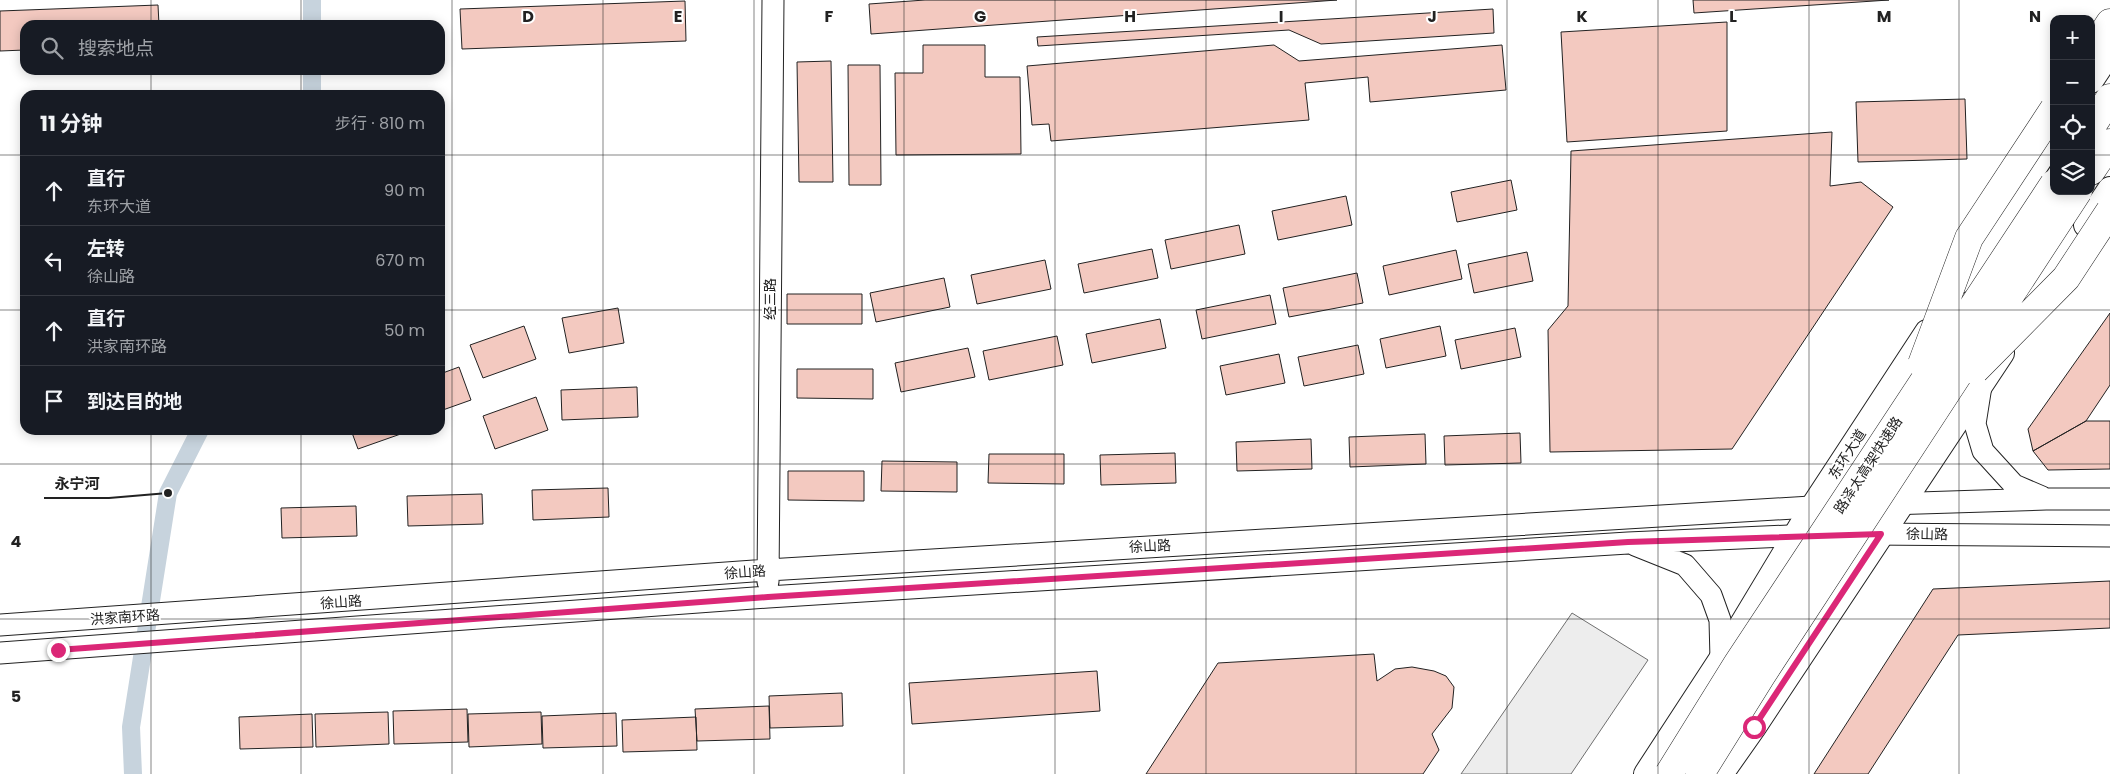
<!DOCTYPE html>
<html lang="zh">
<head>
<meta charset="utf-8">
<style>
	body { margin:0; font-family:Poppins,"Noto Sans SC",sans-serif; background:#20242c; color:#f1f3f6 }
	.controls { position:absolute; right:15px; top:15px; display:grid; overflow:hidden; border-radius:10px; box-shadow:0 2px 12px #0003 }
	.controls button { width:45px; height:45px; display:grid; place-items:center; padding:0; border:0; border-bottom:1px solid #363941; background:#171b24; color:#f1f3f6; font:25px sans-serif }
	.stop { position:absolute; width:15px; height:15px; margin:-11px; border:4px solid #db2777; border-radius:50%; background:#fff }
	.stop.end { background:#db2777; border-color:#fff; box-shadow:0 1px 5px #0008 }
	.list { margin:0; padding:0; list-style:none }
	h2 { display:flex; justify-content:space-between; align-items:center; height:65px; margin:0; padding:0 20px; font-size:21px }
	h2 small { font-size:16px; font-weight:400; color:#9ea1a6 }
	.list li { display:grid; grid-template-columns:32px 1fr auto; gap:15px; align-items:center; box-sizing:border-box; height:70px; padding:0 20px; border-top:1px solid #363941 }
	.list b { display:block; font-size:19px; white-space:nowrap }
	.list p { margin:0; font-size:16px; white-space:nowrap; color:#9ea1a6 }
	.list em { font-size:16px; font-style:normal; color:#9ea1a6 }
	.icon { flex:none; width:28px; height:28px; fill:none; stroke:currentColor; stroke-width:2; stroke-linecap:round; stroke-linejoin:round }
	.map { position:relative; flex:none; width:2110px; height:774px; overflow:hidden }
	.search { position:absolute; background:#171b24; box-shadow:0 2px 12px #0003; left:20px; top:20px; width:425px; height:55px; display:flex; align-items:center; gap:12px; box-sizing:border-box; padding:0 18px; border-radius:15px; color:#9ea1a6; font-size:19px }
	.panel { position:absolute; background:#171b24; box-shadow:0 2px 12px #0003; left:20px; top:90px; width:425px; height:345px; border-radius:15px }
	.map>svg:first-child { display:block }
</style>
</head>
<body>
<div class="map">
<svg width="2110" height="774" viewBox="0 0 2110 774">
	<rect width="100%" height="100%" fill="#fff"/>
	<!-- parking -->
	<path fill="#ededed" stroke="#6f6f6f" d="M1572 613 1648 660 1571 774H1461Z"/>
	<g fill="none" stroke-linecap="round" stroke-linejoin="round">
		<!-- canal -->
		<path stroke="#c7d3dd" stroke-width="18" d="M312 0V25
			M312 70V95
			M133 774 131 727 168 493 200 430"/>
	</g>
	<!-- building -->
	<path fill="#f3c9c0" stroke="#222" d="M925 0H1337L871 34 869 4Z
		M1693 0H1889L1694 13Z
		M685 1 686 41 462 49 460 9Z
		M158 5 159 25H25V50L0 51V11Z
		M1493 9 1494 33 1321 44 1289 30 1038 46 1037 37Z
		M1727 22V131L1567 142 1561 32Z
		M923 45H985V77H1020L1021 154 896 155 895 73H923Z
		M1274 45 1299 61 1502 45 1506 90 1370 102 1368 77 1305 83 1309 120 1051 141 1049 124 1032 125 1027 66Z
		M831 61 833 182H799L797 62Z
		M848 65H880L881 185H849Z
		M1965 99 1967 159 1858 162 1856 102Z
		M1832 132 1830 186 1861 182 1893 207 1732 449 1550 452 1548 330 1568 306 1571 151Z
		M1511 180 1517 210 1457 222 1451 192Z
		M1346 196 1352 225 1278 240 1272 211Z
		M1239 225 1245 254 1171 269 1165 240Z
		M1152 249 1158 278 1084 293 1078 264Z
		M1456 250 1462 279 1389 295 1383 266Z
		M1527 252 1533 281 1474 293 1468 264Z
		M1045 260 1051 289 977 304 971 275Z
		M1357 273 1363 303 1289 317 1283 288Z
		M944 278 950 307 876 322 870 293Z
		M787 294H862V324H787Z
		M1270 295 1276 324 1202 339 1196 310Z
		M618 308 624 343 569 353 562 318Z
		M2110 313V385L2086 421 2033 451 2028 429Z
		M1160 319 1166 348 1092 363 1086 334Z
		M524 326 536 359 483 378 470 345Z
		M1440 326 1446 356 1386 368 1380 339Z
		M1515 328 1521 357 1461 369 1455 340Z
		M1057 336 1063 365 989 380 983 351Z
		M1358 345 1364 374 1304 386 1298 357Z
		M968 348 975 377 901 392 895 363Z
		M1279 354 1285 383 1226 395 1220 366Z
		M459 367 471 400 440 411V374Z
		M797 369H873V399L797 398Z
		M637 387 638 417 562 420 561 390Z
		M536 397 548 430 495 449 483 416Z
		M2086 421H2110V469L2048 470 2033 451Z
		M351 430H412L358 449Z
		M1520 433 1521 463 1445 465 1444 436Z
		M1425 434 1426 464 1350 467 1349 437Z
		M1311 439 1312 469 1237 471 1236 442Z
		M1175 453 1176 483 1101 485 1100 455Z
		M989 454H1064V484L988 483Z
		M882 461 957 462V492L881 491Z
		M788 471H864V501L788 500Z
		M608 488 609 517 533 520 532 490Z
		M482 494 483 524 408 526 407 496Z
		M356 506 357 536 282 538 281 508Z
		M2110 581V628L1958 635 1868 774H1814L1933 589Z
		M1374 654 1377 681 1395 669 1412 667 1434 671 1446 676 1454 687 1452 708 1432 734 1439 750 1423 774H1146L1218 663Z
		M1097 671 1100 711 912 724 909 683Z
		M842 693 843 726 770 728 769 696Z
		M769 706 770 739 697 741 695 709Z
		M467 709 468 742 394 744 393 711Z
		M388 712 389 744 316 747 315 714Z
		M541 712 542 744 469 747 468 714Z
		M616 713 617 746 543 748 542 716Z
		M312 714 313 747 240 749 239 717Z
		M696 717 697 750 623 752 622 720Z"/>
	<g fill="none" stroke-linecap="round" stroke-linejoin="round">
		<!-- secondary casing -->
		<g stroke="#222" stroke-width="23">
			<path id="secondary" d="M1981 386 1975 424 1983 451 2014 485 2042 497
				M1888 504 2046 499H2110
				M1868 534 2110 536
				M1635 545 1685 565 1711 595 1720 620 1721 659
				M768 582 773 0
				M0 625 768 570 1827 506
				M0 653 768 597 1628 543 1810 535"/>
		</g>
		<!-- primary casing -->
		<g stroke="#222" stroke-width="26">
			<path id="primary" d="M2091 81 2110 52
				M2086 225 2110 189
				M1960 281 2054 138
				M1646 774 1721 659 1813 506 1927 332
				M1721 774 1754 727 2002 353"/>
		</g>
		<!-- highway casing -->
		<g stroke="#222" stroke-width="29">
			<path id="highway" d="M2091 52 2110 23
				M2091 127 2110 98
				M2091 171 2110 143"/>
		</g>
		<!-- secondary -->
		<use href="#secondary" stroke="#fff" stroke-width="21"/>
		<!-- primary -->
		<use href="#primary" stroke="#fff" stroke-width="24"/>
		<!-- highway -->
		<use href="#highway" stroke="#fff" stroke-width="28"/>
		<!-- highway-bridge casing -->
		<g stroke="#222" stroke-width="29" stroke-linecap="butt">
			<path id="highway-bridge" d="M1922 364 1969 238 2054 109
				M1975 370 2066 278 2110 211
				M1669 774 1738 663 2054 184
				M1700 774 1761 676 2078 191"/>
		</g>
		<!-- highway-bridge -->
		<use href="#highway-bridge" stroke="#fff" stroke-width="28"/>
	</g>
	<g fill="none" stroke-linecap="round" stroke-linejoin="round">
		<!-- route -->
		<path stroke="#db2777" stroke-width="6" d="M58 650 768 597 1628 542 1881 534 1754 727"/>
	</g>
	<!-- grid -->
	<path fill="none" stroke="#222" stroke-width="1" stroke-opacity="0.55" d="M151 0V25M301 0V25M452 0V774M603 0V774M754 0V774M904 0V774M1055 0V774M1206 0V774M1356 0V774M1507 0V774M1658 0V774M1809 0V774M1959 0V774M151 70V95M301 70V95M0 155H25M440 155H2054M2091 155H2110M0 310H25M440 310H2110M151 430V774M301 430V774M0 464H2110M0 619H2110"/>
	<g text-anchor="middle" stroke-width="4" stroke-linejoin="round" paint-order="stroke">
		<!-- street labels -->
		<g font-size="14" fill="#222" stroke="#fff">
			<text transform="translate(770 299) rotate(-90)" y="5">经三路</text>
			<text transform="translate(1847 454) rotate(-57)" y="5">东环大道</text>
			<text transform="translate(1868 465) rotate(-57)" y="5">路泽太高架快速路</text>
			<text transform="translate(1927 534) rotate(1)" y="5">徐山路</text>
			<text transform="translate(1150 546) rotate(-3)" y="5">徐山路</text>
			<text transform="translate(745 572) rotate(-4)" y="5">徐山路</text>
			<text transform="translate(341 602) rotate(-4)" y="5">徐山路</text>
			<text transform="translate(125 617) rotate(-4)" y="5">洪家南环路</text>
		</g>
	</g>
	<g font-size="16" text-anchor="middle" font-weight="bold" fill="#222" stroke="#fff" stroke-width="4" stroke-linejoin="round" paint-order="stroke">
		<text x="528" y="22">D</text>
		<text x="678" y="22">E</text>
		<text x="829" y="22">F</text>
		<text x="980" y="22">G</text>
		<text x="1130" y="22">H</text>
		<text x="1281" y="22">I</text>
		<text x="1432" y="22">J</text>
		<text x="1582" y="22">K</text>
		<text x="1733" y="22">L</text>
		<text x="1884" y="22">M</text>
		<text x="2035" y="22">N</text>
		<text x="16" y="547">4</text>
		<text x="16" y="702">5</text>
	</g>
	<!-- callouts -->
	<path fill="none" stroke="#222" stroke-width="2" d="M168 493L109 498H44"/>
	<circle fill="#222" stroke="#fff" stroke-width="2" cx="168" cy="493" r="5"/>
	<g font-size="15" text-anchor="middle" font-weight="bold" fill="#222" stroke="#fff" stroke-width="4" stroke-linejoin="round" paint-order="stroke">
		<text x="77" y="489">永宁河</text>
	</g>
</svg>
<div class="controls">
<button>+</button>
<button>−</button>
<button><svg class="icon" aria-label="locate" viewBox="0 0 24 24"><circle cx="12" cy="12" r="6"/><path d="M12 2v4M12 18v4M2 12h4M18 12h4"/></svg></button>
<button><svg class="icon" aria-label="layers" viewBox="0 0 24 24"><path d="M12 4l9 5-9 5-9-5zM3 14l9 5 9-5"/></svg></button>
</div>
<div class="stop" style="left:1754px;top:727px"></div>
<div class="stop end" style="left:58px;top:650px"></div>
<div class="search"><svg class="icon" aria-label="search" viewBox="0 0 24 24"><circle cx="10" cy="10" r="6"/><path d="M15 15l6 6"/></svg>搜索地点</div>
<section class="panel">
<h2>11 分钟<small>步行 · 810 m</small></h2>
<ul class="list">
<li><svg class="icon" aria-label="ahead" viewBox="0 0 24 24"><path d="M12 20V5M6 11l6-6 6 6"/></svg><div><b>直行</b><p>东环大道</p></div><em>90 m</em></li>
<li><svg class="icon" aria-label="left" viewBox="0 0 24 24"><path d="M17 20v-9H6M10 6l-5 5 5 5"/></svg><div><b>左转</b><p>徐山路</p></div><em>670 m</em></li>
<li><svg class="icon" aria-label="ahead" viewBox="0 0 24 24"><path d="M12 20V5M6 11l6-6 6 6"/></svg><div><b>直行</b><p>洪家南环路</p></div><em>50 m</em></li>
<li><svg class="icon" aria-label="arrive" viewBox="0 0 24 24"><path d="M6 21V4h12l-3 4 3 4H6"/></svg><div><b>到达目的地</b></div></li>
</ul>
</section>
</div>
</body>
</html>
